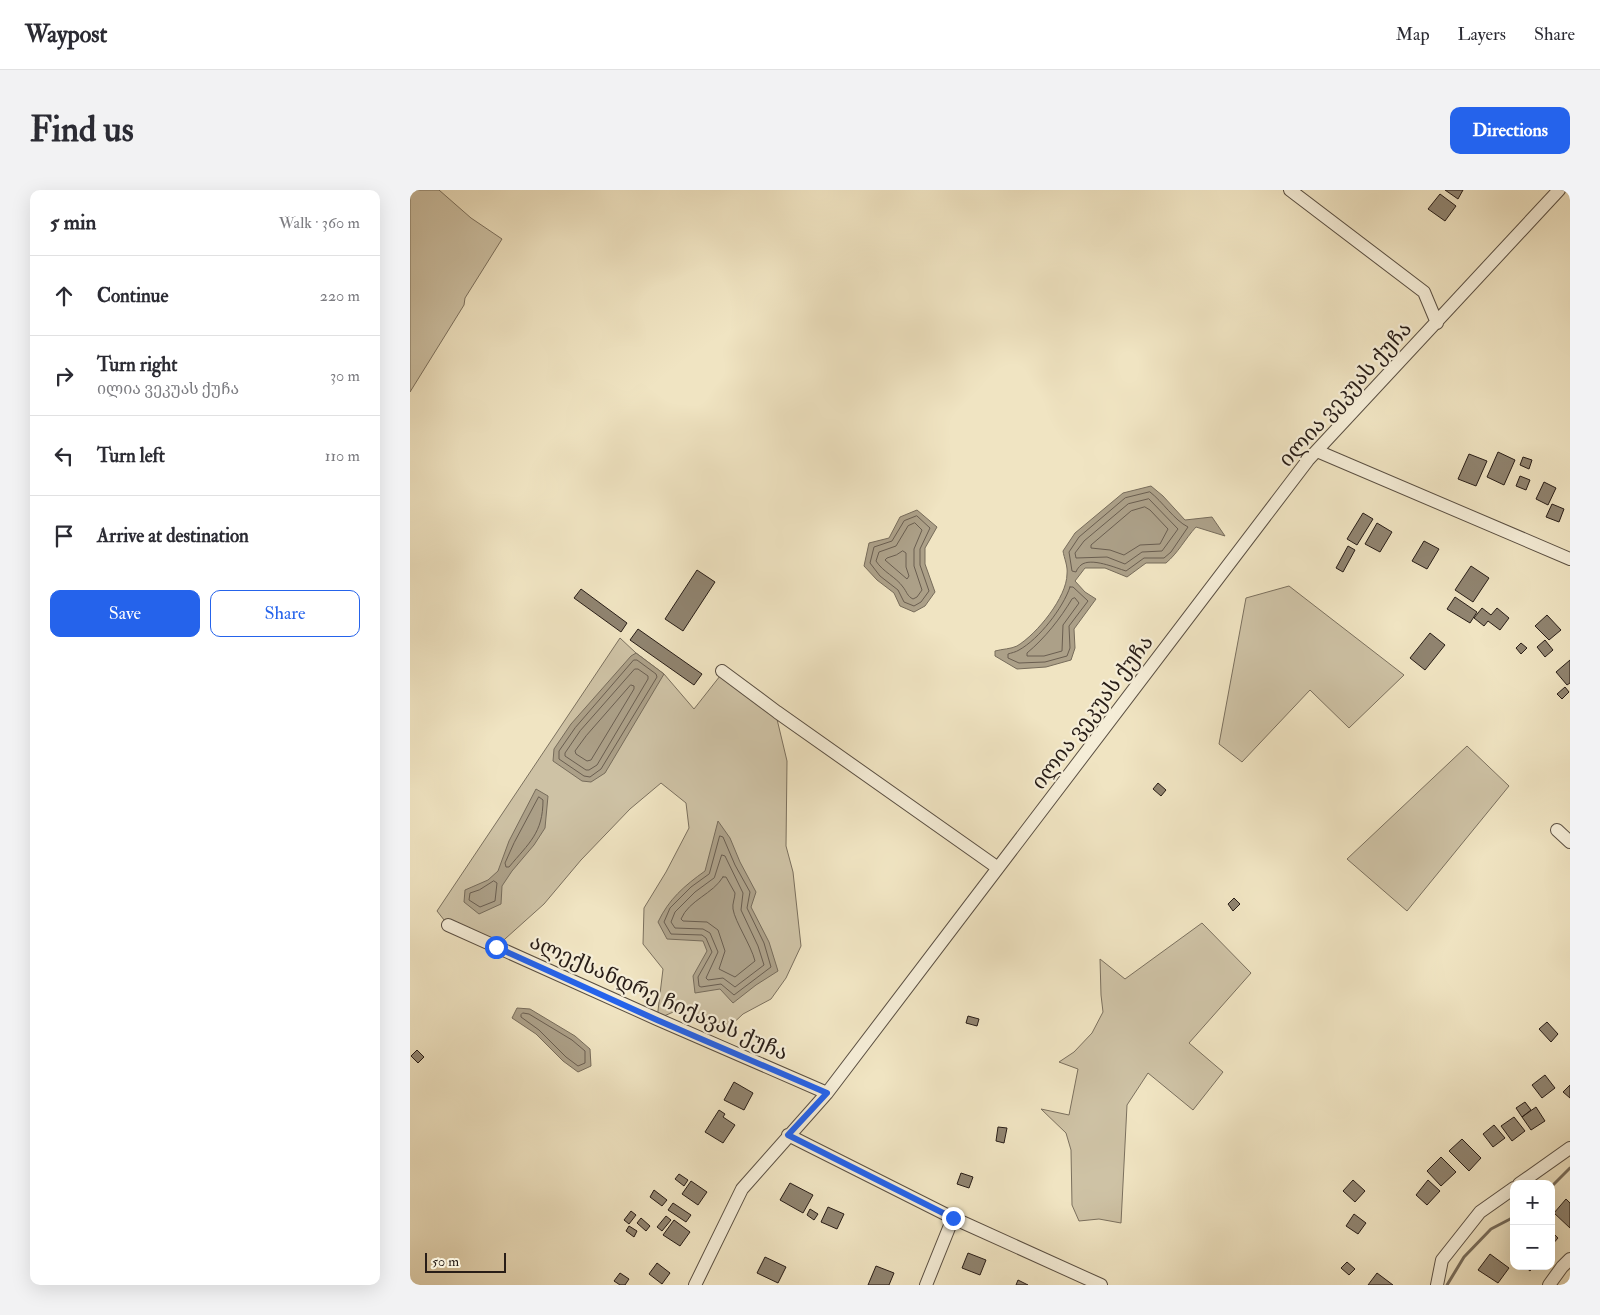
<!DOCTYPE html>
<html lang="en">
<head>
<meta charset="utf-8">
<style>
	body { margin:0; font-family:"IM FELL Double Pica","Noto Serif Georgian",serif; background:#f2f2f3; color:#2b2b33 }
	.controls { position:absolute; right:15px; bottom:15px; display:grid; overflow:hidden; border-radius:10px; box-shadow:0 5px 20px #0002 }
	.controls button { width:45px; height:45px; display:grid; place-items:center; padding:0; border:0; border-bottom:1px solid #e1e1e2; background:#fff; color:#2b2b33; font:25px sans-serif }
	.scale { position:absolute; left:15px; bottom:12px; width:81px; box-sizing:border-box; padding-left:5px; border:2px solid #281d17; border-top:0; font-size:14px; line-height:18px; white-space:nowrap; color:#281d17; -webkit-text-stroke:4px #f5edd7; paint-order:stroke }
	.stop { position:absolute; width:15px; height:15px; margin:-11px; border:4px solid #2563eb; border-radius:50%; background:#fff }
	.stop.end { background:#2563eb; border-color:#fff; box-shadow:0 1px 5px #0008 }
	.list { margin:0; padding:0; list-style:none }
	h2 { display:flex; justify-content:space-between; align-items:center; height:65px; margin:0; padding:0 20px; font-size:21px }
	h2 small { font-size:16px; font-weight:400; color:#7c7c81 }
	.list li { display:grid; grid-template-columns:32px 1fr auto; gap:15px; align-items:center; box-sizing:border-box; height:80px; padding:0 20px; border-top:1px solid #e1e1e2 }
	.list b { display:block; font-size:19px; white-space:nowrap }
	.list p { margin:0; font-size:16px; white-space:nowrap; color:#7c7c81 }
	.list em { font-size:16px; font-style:normal; color:#7c7c81 }
	.actions { display:flex; gap:10px; padding:15px 20px }
	.actions a { flex:1; padding:11px 0; border:1px solid #2563eb; border-radius:10px; text-align:center; font-size:18px; color:#2563eb }
	.actions .main { background:#2563eb; color:#fff }
	.icon { flex:none; width:28px; height:28px; fill:none; stroke:currentColor; stroke-width:2; stroke-linecap:round; stroke-linejoin:round }
	.map { position:relative; flex:none; width:1160px; height:1095px; overflow:hidden; border-radius:10px }
	header { display:flex; align-items:center; gap:30px; box-sizing:border-box; height:70px; padding:0 25px; background:#fff; border-bottom:1px solid #e1e1e2 }
	header strong { font-size:24px }
	nav { display:flex; gap:28px; margin-inline-start:auto; font-size:18px }
	.intro { display:flex; align-items:center; justify-content:space-between; box-sizing:border-box; height:120px; padding:0 30px }
	h1 { margin:0; font-size:35px }
	.button { padding:12px 22px; border-radius:10px; background:#2563eb; color:#fff; font-size:18px; font-weight:700 }
	main { display:flex; gap:30px; padding:0 30px }
	aside { flex:1; background:#fff; border-radius:10px; box-shadow:0 5px 20px #0002 }
	.map>svg:first-child { display:block }
</style>
</head>
<body>
<header>
<strong>Waypost</strong>
<nav><a>Map</a><a>Layers</a><a>Share</a></nav>
</header>
<div class="intro"><h1>Find us</h1><a class="button">Directions</a></div>
<main>
<aside>
<h2>5 min<small>Walk · 360 m</small></h2>
<ul class="list">
<li><svg class="icon" aria-label="ahead" viewBox="0 0 24 24"><path d="M12 20V5M6 11l6-6 6 6"/></svg><div><b>Continue</b></div><em>220 m</em></li>
<li><svg class="icon" aria-label="right" viewBox="0 0 24 24"><path d="M7 20v-9h11M14 6l5 5-5 5"/></svg><div><b>Turn right</b><p>ილია ვეკუას ქუჩა</p></div><em>30 m</em></li>
<li><svg class="icon" aria-label="left" viewBox="0 0 24 24"><path d="M17 20v-9H6M10 6l-5 5 5 5"/></svg><div><b>Turn left</b></div><em>110 m</em></li>
<li><svg class="icon" aria-label="arrive" viewBox="0 0 24 24"><path d="M6 21V4h12l-3 4 3 4H6"/></svg><div><b>Arrive at destination</b></div></li>
</ul>
<div class="actions"><a class="main">Save</a><a>Share</a></div>
</aside>
<div class="map">
<svg width="1160" height="1095" viewBox="0 0 1160 1095">
	<rect width="100%" height="100%" fill="#f0e4c2"/>
	<filter id="stains"><feTurbulence type="fractalNoise" baseFrequency=".004" numOctaves="4"/><feColorMatrix values="0 0 0 0 .2 0 0 0 0 .09 0 0 0 0 .02 0 0 0 .5 -.17"/></filter>
	<radialGradient id="worn" r=".72"><stop offset=".6" stop-color="#630" stop-opacity="0"/><stop offset="1" stop-color="#630" stop-opacity=".3"/></radialGradient>
	<!-- green -->
	<path fill="#cec2a5" stroke="#7b705e" d="M0 0H29L61 28 92 49 55 108 54 115 0 202Z
		M879 396 994 485 939 538 900 500 832 572 809 554 836 408Z
		M210 448 226 463 254 484 284 519 310 486 366 525 377 571 376 656 383 682 391 756 376 788 361 809 333 824 317 839 297 831 275 817 247 829 253 779 233 754 234 718 256 682 279 638 276 613 251 593 220 619 171 670 134 714 86 757 38 735 27 721Z
		M1057 556 1099 596 997 721 937 669Z
		M792 733 841 783 779 853 813 882 783 920 738 883 717 915 711 1033 689 1029 669 1031 662 1015 661 960 656 943 631 919 659 925 668 879 649 872 664 862 682 843 693 822 691 805 690 769 715 789Z"/>
	<!-- water -->
	<path fill="#aca088" stroke="#776c5b" d="M741 296 753 306 775 330 802 327 815 346 786 337C775 349 768 363 756 373H736L717 387 695 378H675L665 391 675 402 686 409 664 439 665 458 661 470 636 477 607 479 585 466V461C592 459 601 459 607 456 627 444 657 407 657 384 658 376 654 368 653 361L665 343 713 303Z
		M507 320 527 337 515 358V374L525 402 515 416 504 422 490 416 484 403 467 390 454 376 459 353 479 348 490 327Z
		M226 463 254 484 195 583 181 592 172 591 143 571 144 559 161 534 221 466Z
		M126 599 138 606 135 638 124 655 102 681 92 696 91 714 69 724 54 712 55 700 78 690 88 681 99 651Z
		M308 631 320 648 330 672 346 702 341 717 359 752 368 781 346 795 323 813 310 799 285 803 283 786 297 761 293 751 257 749 248 732C259 709 274 696 295 681Z
		M107 818 120 819 165 846 180 859 181 876 168 882 153 871 126 844 102 828Z"/>
	<g fill="none" stroke-linecap="round" stroke-linejoin="round">
		<!-- shore -->
		<path stroke="#6a5e50" stroke-width="1" d="M740 302C753 312 764 330 778 337L761 362 754 368H734L716 381C706 378 681 367 671 375 669 377 667 379 666 382L662 381 659 362 669 347 715 308Z
			M739 309 768 339 752 361 732 362 715 374 697 367 666 368 665 363 674 351 718 314Z
			M735 317 740 320 758 339 750 354 730 355 714 365 700 360 681 358V355L721 321Z
			M507 326 520 338 510 359V375L519 401 511 412 504 416 494 412 488 400 470 386 460 373 464 357 482 351 494 331Z
			M505 333 512 340 504 359V376L512 400 507 407 503 409C497 406 497 402 493 397 486 387 473 382 466 371L469 362 486 356 498 336Z
			M493 361 496 363V377L499 386 497 389 475 370 477 368 486 365Z
			M660 397H663L678 411 659 436 660 458 657 466 635 472 609 473 598 468V464C601 463 606 462 609 460 629 449 653 418 660 397Z
			M665 408 669 413 653 435 652 461 634 466H617V463C635 448 650 429 662 409Z
			M224 470H227L246 484 247 487 191 579 180 587 174 586 149 569V561L165 538Z
			M225 479H228L238 486V489L187 575 179 580H176L155 566V563L170 541Z
			M221 495 224 496V499L181 570 177 571 166 564 165 561 176 546Z
			M129 607 133 610C133 643 119 653 99 677H96L95 673 104 653Z
			M310 646 313 647 325 675 340 702 337 718 354 753 361 777 324 805 311 794 291 797 289 796 288 787 302 762 296 748 292 745 261 744 254 732 260 718 281 697 299 684Z
			M312 665 315 666 333 703 331 720 348 756 354 775 325 797 313 788 298 790 296 788 308 762 300 743 293 739 265 738 261 732 265 722 285 702 304 688Z
			M313 687H316L325 703C325 708 322 714 323 719 325 732 341 755 345 771L325 787 309 779 315 761 308 740 297 732 273 731 271 729C279 710 303 704 313 687Z
			M84 691 87 693 85 711 70 717 59 710 60 703 69 700Z
			M113 823 119 824 162 850 175 861V873L168 876 156 867 129 840 111 827V825Z"/>
		<!-- stream -->
		<path stroke="#776c5b" stroke-width="3" d="M1141 997 1160 978
			M1037 1095 1054 1067 1081 1039 1104 1027"/>
	</g>
	<!-- building -->
	<path fill="#908470" stroke="#281d17" d="M1035 0H1053L1048 9Z
		M1030 4 1046 16 1035 31 1018 19Z
		M1088 262 1105 270 1094 295 1077 287Z
		M1059 264 1077 271 1066 296 1048 289Z
		M1113 267 1122 270 1119 279 1110 275Z
		M1110 286 1120 290 1116 300 1106 296Z
		M1134 292 1146 298 1138 315 1126 309Z
		M1142 314 1154 319 1149 332 1136 327Z
		M953 323 963 329 947 355 937 349Z
		M967 333 982 342 970 362 955 354Z
		M1014 351 1029 359 1017 379 1002 371Z
		M938 356 945 360 933 382 926 378Z
		M1061 376 1079 388 1063 412 1045 400Z
		M287 380 305 392 273 441 255 429Z
		M171 399 217 433 211 442 164 408Z
		M1045 407 1067 422 1060 433 1037 419Z
		M1072 418 1081 425 1087 418 1099 428 1090 440 1078 431 1074 436 1064 428Z
		M1137 425 1151 440 1139 450 1125 436Z
		M228 439 292 484 284 495 220 450Z
		M1020 443 1035 455 1015 480 1000 468Z
		M1135 450 1143 460 1135 467 1127 457Z
		M1111 453 1117 458 1111 464 1106 458Z
		M1160 470V493L1157 495 1146 482Z
		M1155 497 1159 502 1152 509 1147 504Z
		M748 593 756 600 751 606 743 599Z
		M824 708 830 714 823 721 818 714Z
		M558 826 569 829 567 836 556 833Z
		M1137 832 1148 844 1141 852 1129 839Z
		M7 860 14 867 8 873 1 866Z
		M1135 885 1145 898 1132 908 1122 895Z
		M324 892 343 903 334 920 314 910Z
		M1160 895V908L1153 902Z
		M1115 912 1121 920 1112 927 1106 918Z
		M1126 917 1135 931 1121 940 1112 927Z
		M309 920 315 924 313 927 325 935 313 953 295 942Z
		M1104 927 1115 941 1102 951 1091 936Z
		M1084 935 1095 948 1083 957 1073 944Z
		M588 937 597 938 594 953 586 951Z
		M1052 949 1071 968 1059 981 1039 961Z
		M1031 967 1046 982 1031 996 1017 981Z
		M551 983 563 987 559 998 547 994Z
		M269 984 278 990 274 996 265 989Z
		M943 990 955 1001 945 1012 933 1001Z
		M1018 990 1030 1001 1017 1015 1006 1005Z
		M281 991 297 1002 288 1015 272 1004Z
		M380 993 403 1005 393 1023 370 1010Z
		M244 1000 257 1010 252 1016 240 1007Z
		M1156 1009 1160 1013V1038L1144 1023Z
		M263 1013 281 1025 276 1032 258 1020Z
		M418 1017 434 1024 427 1039 411 1032Z
		M400 1019 408 1024 404 1030 397 1025Z
		M221 1021 226 1025 219 1034 214 1030Z
		M944 1024 956 1033 948 1044 936 1036Z
		M256 1026 261 1030 252 1041 247 1037Z
		M231 1028 240 1036 236 1041 227 1033Z
		M264 1030 280 1042 270 1056 253 1045Z
		M219 1036 227 1041 224 1047 216 1041Z
		M1141 1041 1148 1048 1141 1056Z
		M558 1063 576 1070 570 1085 552 1078Z
		M1080 1064 1099 1078 1088 1093 1068 1080Z
		M355 1067 376 1077 368 1093 347 1083Z
		M937 1072 945 1079 939 1085 931 1078Z
		M247 1073 260 1083 252 1094 239 1084Z
		M466 1076 484 1083 479 1095H458Z
		M1114 1076H1124L1120 1081Z
		M210 1083 219 1089 215 1095H210L204 1091Z
		M967 1083 983 1095H958Z
		M608 1090 618 1095H606Z"/>
	<g fill="none" stroke-linecap="round" stroke-linejoin="round">
		<!-- minor casing -->
		<g stroke="#5a4f42" stroke-width="14">
			<path id="minor" d="M880 0 1014 102 1027 133
				M907 261 1160 369
				M312 481 367 522 588 678
				M1147 640 1160 652
				M38 735 247 829 417 903
				M378 945 543 1028 691 1095
				M1109 994 1160 958
				M285 1095 332 999 417 903 898 270 1149 0
				M516 1095 543 1028
				M1027 1095 1032 1070 1070 1022 1104 998
				M1139 1095 1152 1077 1160 1069"/>
		</g>
		<!-- minor -->
		<use href="#minor" stroke="#f5edd7" stroke-width="12"/>
	</g>
	<g fill="none" stroke-linecap="round" stroke-linejoin="round">
		<!-- route -->
		<path stroke="#2563eb" stroke-width="6" d="M86 757 247 830 417 903 378 945 543 1028"/>
	</g>
	<g text-anchor="middle" stroke-width="4.5" stroke-linejoin="round" paint-order="stroke">
		<!-- street labels -->
		<g font-size="21" fill="#281d17" stroke="#f5edd7">
			<text transform="translate(935 204) rotate(-48)" y="7">ილია ვეკუას ქუჩა</text>
			<text transform="translate(682 522) rotate(-53)" y="7">ილია ვეკუას ქუჩა</text>
			<text transform="translate(249 807) rotate(24)" y="7">ალექსანდრე ჩიქავას ქუჩა</text>
		</g>
	</g>
	<rect width="100%" height="100%" filter="url(#stains)"/>
	<rect width="100%" height="100%" fill="url(#worn)"/>
</svg>
<div class="controls">
<button>+</button>
<button>−</button>
</div>
<div class="scale">50 m</div>
<div class="stop" style="left:86px;top:757px"></div>
<div class="stop end" style="left:543px;top:1028px"></div>
</div>
</main>
</body>
</html>
